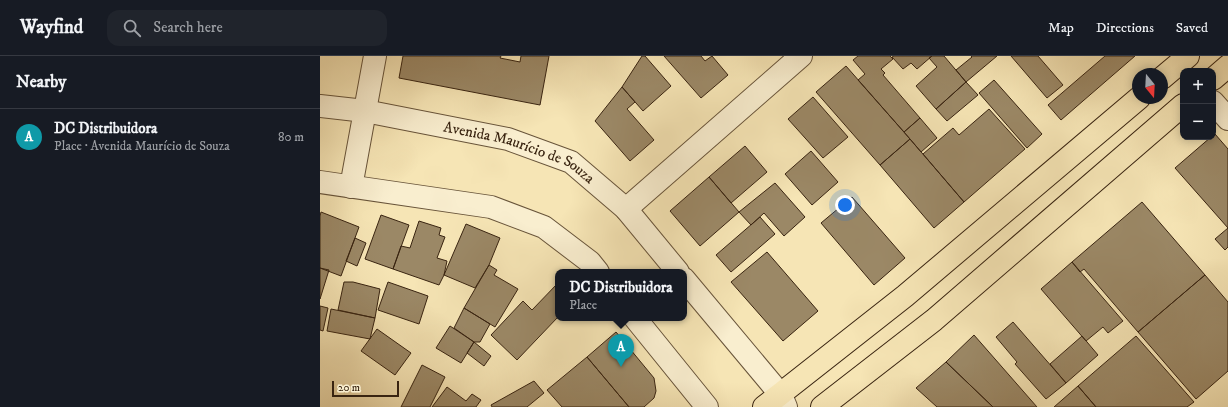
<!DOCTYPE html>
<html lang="en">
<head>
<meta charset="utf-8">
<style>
	body { margin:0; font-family:"IM FELL DW Pica",serif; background:#20242c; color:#f1f3f6 }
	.controls { position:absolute; right:12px; top:12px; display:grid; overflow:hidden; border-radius:8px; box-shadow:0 2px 10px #0003 }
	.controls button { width:36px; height:36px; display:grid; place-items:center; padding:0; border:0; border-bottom:1px solid #363941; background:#171b24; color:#f1f3f6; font:20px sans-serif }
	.compass { position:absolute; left:812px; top:12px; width:36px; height:36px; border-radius:50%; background:#171b24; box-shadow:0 2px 10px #0003; rotate:162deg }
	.scale { position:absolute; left:12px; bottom:10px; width:67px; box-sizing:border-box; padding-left:4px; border:2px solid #392411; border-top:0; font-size:11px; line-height:14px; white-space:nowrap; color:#392411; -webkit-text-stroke:3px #f9eecf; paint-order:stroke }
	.you { position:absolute; left:525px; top:149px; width:14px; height:14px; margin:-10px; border:3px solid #fff; border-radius:50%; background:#1a73e8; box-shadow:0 0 0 6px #1a73e833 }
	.badge { display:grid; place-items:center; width:26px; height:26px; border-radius:50%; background:#db2777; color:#fff; font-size:13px; font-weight:700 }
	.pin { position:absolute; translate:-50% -33px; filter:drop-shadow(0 1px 2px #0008) }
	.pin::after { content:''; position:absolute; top:21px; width:14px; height:12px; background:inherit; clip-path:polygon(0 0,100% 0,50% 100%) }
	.popup { position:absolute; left:235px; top:213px; width:132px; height:52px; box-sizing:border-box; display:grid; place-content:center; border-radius:8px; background:#171b24; filter:drop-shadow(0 1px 3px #0005); font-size:13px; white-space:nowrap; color:#9ea1a6 }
	.popup b { font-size:15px; color:#f1f3f6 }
	.popup::after { content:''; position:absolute; left:50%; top:100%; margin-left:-8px; border:8px solid transparent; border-top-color:#171b24 }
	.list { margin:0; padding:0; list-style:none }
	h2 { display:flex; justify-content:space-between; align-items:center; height:52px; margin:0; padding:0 16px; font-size:17px }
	h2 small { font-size:13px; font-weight:400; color:#9ea1a6 }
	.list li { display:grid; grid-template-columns:26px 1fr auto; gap:12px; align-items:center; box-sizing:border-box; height:56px; padding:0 16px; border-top:1px solid #363941 }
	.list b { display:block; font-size:15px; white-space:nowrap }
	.list p { margin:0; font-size:13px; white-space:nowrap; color:#9ea1a6 }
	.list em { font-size:13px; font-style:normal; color:#9ea1a6 }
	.icon { flex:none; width:22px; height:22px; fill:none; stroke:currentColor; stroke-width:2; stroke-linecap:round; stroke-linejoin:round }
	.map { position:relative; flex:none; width:908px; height:351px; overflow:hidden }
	header { display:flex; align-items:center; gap:24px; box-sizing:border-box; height:56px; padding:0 20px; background:#171b24; border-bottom:1px solid #363941 }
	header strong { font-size:19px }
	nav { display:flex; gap:22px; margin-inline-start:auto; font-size:14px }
	.search { width:280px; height:36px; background:#20242c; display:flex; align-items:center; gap:10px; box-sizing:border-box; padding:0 14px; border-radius:12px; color:#9ea1a6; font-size:15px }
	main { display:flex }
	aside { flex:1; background:#171b24 }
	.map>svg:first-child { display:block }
</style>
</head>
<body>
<header>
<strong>Wayfind</strong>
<div class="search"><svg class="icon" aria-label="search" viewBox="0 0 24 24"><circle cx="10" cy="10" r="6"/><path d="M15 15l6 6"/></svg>Search here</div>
<nav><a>Map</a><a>Directions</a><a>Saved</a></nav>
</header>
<main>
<aside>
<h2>Nearby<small></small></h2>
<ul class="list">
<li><span class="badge" style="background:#0f9aa8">A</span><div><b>DC Distribuidora</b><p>Place · Avenida Maurício de Souza</p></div><em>80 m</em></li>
</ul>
</aside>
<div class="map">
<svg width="908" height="351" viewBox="0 0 908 351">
	<rect width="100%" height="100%" fill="#f6e5b5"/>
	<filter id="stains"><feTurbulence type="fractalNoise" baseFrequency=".005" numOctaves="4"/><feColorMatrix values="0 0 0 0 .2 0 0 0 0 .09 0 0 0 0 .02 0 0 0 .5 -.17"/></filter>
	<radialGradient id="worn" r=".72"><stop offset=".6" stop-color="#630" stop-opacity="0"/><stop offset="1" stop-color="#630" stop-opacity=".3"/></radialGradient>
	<!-- building -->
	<path fill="#9b8866" stroke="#392411" d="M83 0H181L180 2 200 6 201 0H229L220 49 79 22Z
		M322 0H325L351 30 323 55 302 31Z
		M344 0H381L385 5 392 0 408 19 381 42Z
		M538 0H570L573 3 561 13 565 17 563 19 600 62 584 76 538 24 545 18 533 4Z
		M574 0H612L597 13 591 7 583 13 572 1Z
		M612 0H624L646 26 616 53 596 30 617 11 609 2Z
		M651 0H677L646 26 636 14 652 1Z
		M691 0H718L743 29 727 42Z
		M785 0H815L741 64 728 49Z
		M526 10 590 83 560 109 496 36Z
		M674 24 722 78 707 92 659 37Z
		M646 26 658 39 627 65 616 53Z
		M302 31 315 46 307 53 334 84 310 105 275 65Z
		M493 41 528 81 503 102 468 63Z
		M669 53 705 93 644 146 603 98 633 72 639 79Z
		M600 62 617 82 601 96 584 76Z
		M895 78 908 93V191L905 194 895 183 908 172 855 112 891 81H893Z
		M590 83 644 146 614 172 560 109Z
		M425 90 447 116 411 147 389 121Z
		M491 95 518 126 492 149 465 118Z
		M389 121 419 156 380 190 350 155Z
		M455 127 485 161 464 180 444 157 431 169 419 156Z
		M532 141 585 202 554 229 501 167Z
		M822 146 885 219 818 276 764 213 760 216 752 206Z
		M1 156 39 171 21 220 0 212V160Z
		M61 159 89 169 73 213 45 203Z
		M440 161 455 178 411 216 396 199Z
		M99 165 121 172 119 179 125 181 117 202 127 205 124 219 119 229 73 213 81 190 90 192Z
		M146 168 180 182 169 209 155 232 124 219Z
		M35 182 46 187 37 210 26 205Z
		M447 196 498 255 463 285 411 226Z
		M752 206 803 265 788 277 783 271 766 285 721 233Z
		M169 209 177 214 174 219 198 233 175 271 144 252Z
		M0 212 9 214 0 243Z
		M885 219 908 246V315L876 343 818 276Z
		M24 226H33L60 233 55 262 18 254Z
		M68 226 108 240 99 268 58 254Z
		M238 227V261L197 304 171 279 203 245 212 254Z
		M0 250 8 252 3 275 0 274Z
		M144 252 170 268 160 286H154L134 272Z
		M11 253 55 262 50 283 7 275Z
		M693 266 746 327 726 343 695 308 697 306 676 281Z
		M130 270 154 286 141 307 116 292Z
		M57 273 91 297 75 319 41 295Z
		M296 276 334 322 336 335 334 342 324 351H309L267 301Z
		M654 279 717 351H673L626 306Z
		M762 280 778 299 746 327 730 308Z
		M816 280 874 346 867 351H776L758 330Z
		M154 286 171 300 164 310 147 297Z
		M267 301 309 351H242L227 334Z
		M626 306 673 351H617L596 332Z
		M102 309 125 321 110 351H81Z
		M214 325 224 337 207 351H172L171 349Z
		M758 330 776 351H734Z
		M127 331 146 345 152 338 161 344 156 351H112Z"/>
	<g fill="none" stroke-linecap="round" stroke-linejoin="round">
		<!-- minor casing -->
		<g stroke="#68543a" stroke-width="24">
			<g id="minor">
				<path d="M893 46 908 63"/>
				<path id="s1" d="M0 50 45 55 188 83 251 106 306 153 358 216"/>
				<path d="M0 126 171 151 224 171 270 206 278 216"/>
				<path d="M31 131 55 0"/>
				<path d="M306 153 481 0"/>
				<path d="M364 223 461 339 466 351"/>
				<path d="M315 262 387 351"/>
			</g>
		</g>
		<!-- major casing -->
		<g stroke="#392411" stroke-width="24">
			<path id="major" d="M842 22 868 0
				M893 23 908 10
				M444 351 585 240 819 42
				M502 351 614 264 863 49"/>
		</g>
		<!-- minor -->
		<use href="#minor" stroke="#f9eecf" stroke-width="22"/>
		<!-- major -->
		<use href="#major" stroke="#f6e5b5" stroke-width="22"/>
	</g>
	<g text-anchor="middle" stroke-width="3.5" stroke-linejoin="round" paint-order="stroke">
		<!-- street labels -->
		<g font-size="15" fill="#392411" stroke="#f9eecf">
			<text dy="5" stroke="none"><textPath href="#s1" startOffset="206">Avenida Maurício de Souza</textPath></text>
		</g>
	</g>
	<rect width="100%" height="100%" filter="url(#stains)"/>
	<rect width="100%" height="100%" fill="url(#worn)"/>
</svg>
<div class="controls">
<button>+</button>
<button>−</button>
</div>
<svg class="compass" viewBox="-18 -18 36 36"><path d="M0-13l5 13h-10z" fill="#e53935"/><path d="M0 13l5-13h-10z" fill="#9ea1a6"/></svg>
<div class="scale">20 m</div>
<div class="you"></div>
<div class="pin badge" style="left:301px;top:311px;background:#0f9aa8">A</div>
<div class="popup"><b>DC Distribuidora</b>Place</div>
</div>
</main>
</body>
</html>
